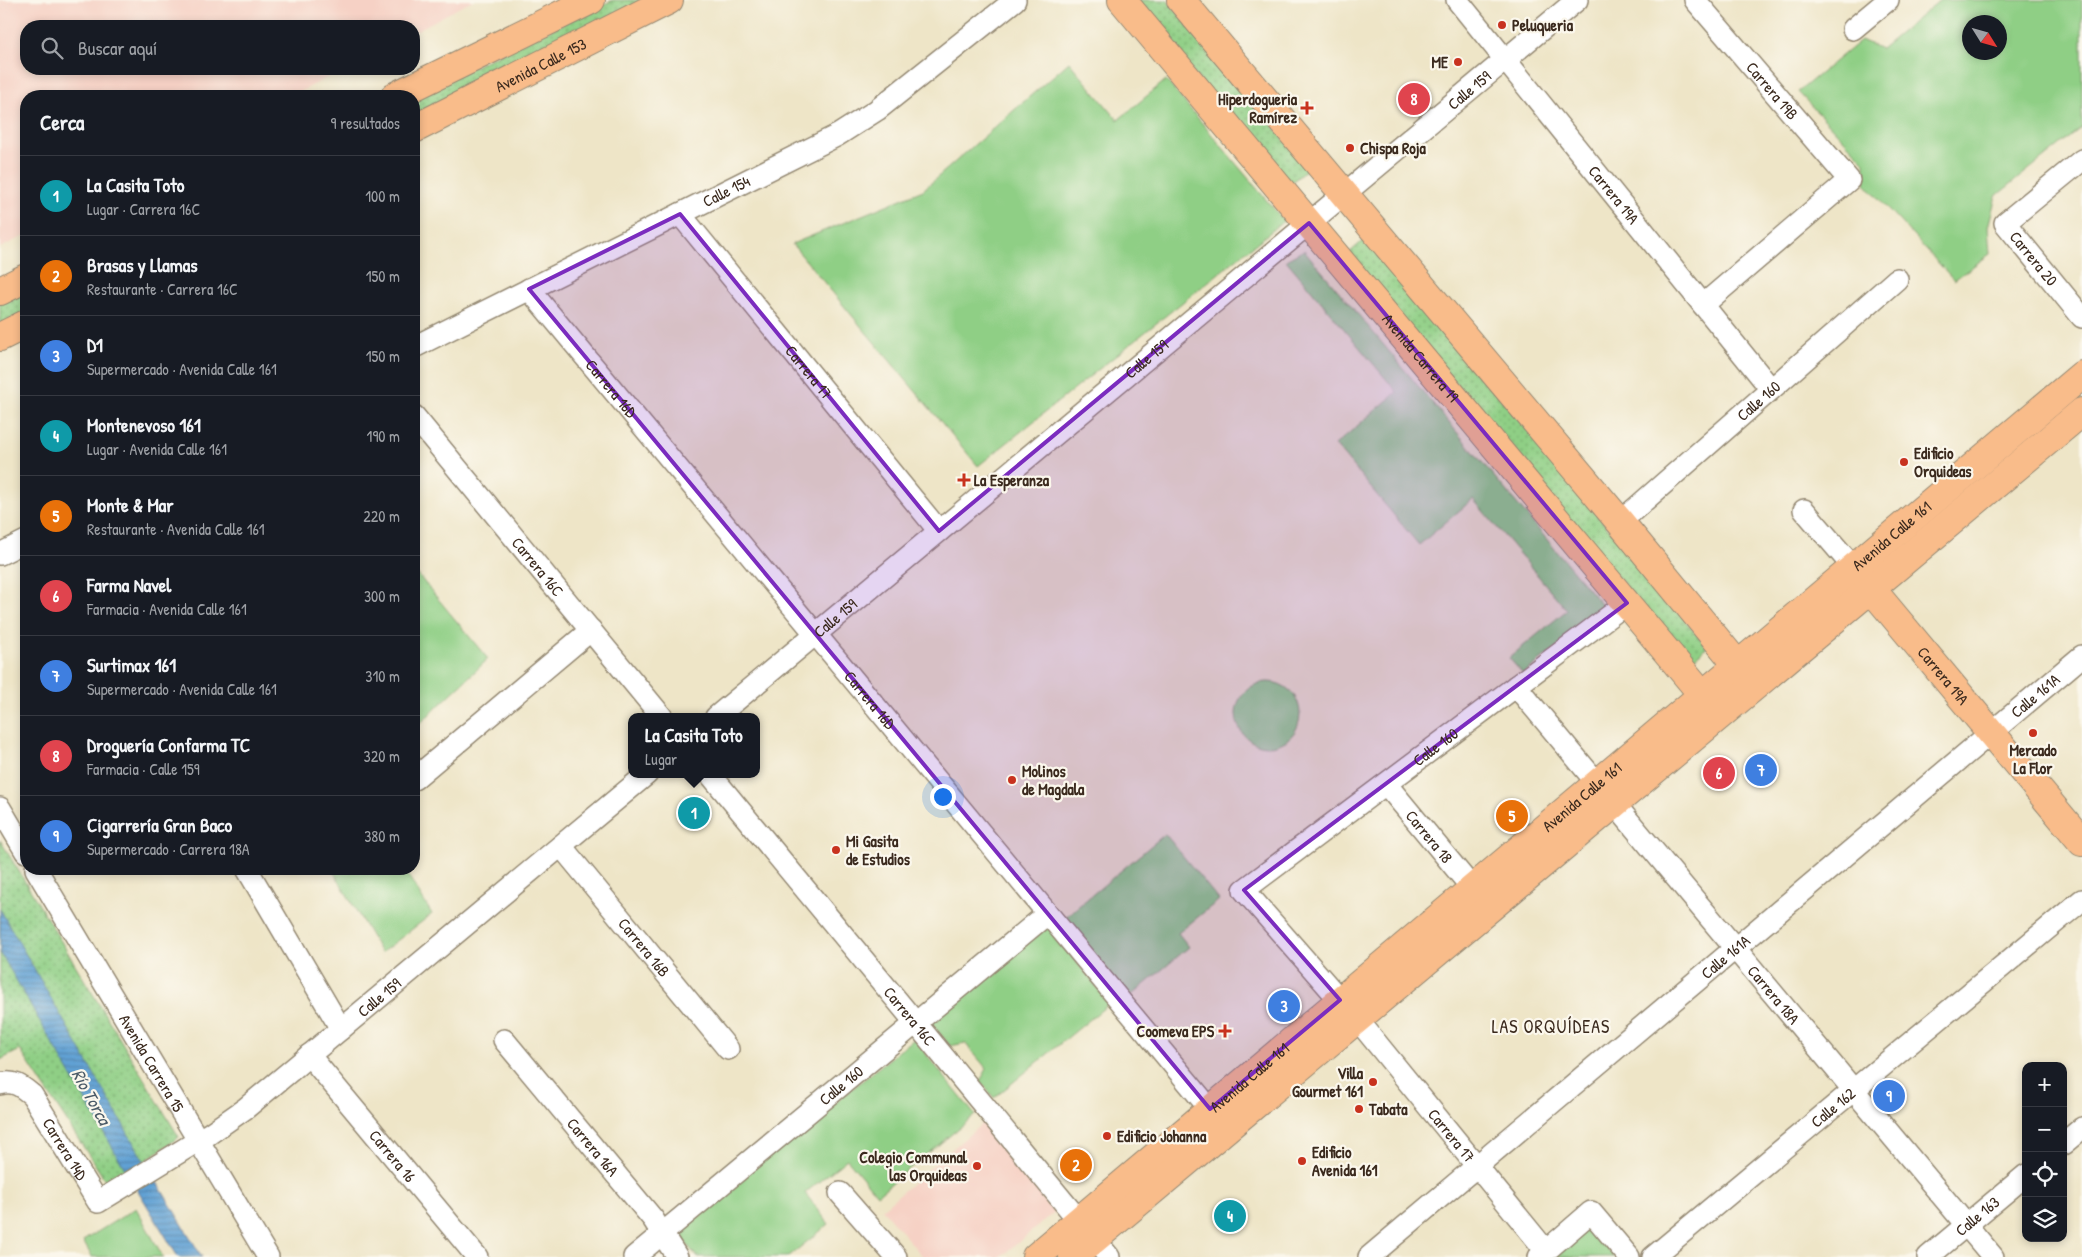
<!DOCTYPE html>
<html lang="es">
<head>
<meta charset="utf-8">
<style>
	body { margin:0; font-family:"Patrick Hand",sans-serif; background:#20242c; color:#f1f3f6 }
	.controls { position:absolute; right:15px; bottom:15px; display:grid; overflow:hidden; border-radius:10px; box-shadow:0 2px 8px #0003 }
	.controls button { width:45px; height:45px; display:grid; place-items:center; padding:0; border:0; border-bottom:1px solid #363941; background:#171b24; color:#f1f3f6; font:25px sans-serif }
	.compass { position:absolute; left:1962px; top:15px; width:45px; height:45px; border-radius:50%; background:#171b24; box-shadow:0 2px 8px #0003; rotate:127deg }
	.you { position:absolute; left:942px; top:796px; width:18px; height:18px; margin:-12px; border:4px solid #fff; border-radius:50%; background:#1a73e8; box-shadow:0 0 0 8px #1a73e833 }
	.badge { display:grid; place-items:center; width:32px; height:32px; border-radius:50%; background:#0b8043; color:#fff; font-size:16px; font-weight:700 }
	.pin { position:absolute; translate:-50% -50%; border:2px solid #fff; box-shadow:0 1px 5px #0006 }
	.popup { position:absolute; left:628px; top:713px; width:132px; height:65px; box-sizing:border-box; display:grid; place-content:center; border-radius:10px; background:#171b24; filter:drop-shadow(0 1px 4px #0005); font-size:16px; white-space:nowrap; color:#9ea1a6 }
	.popup b { font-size:19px; color:#f1f3f6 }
	.popup::after { content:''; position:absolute; left:50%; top:100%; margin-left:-10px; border:10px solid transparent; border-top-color:#171b24 }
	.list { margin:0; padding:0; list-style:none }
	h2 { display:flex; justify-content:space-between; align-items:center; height:65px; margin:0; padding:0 20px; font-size:21px }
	h2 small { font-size:16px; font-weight:400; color:#9ea1a6 }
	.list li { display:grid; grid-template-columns:32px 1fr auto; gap:15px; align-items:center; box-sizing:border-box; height:80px; padding:0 20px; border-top:1px solid #363941 }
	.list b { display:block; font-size:19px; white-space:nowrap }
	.list p { margin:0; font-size:16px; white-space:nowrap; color:#9ea1a6 }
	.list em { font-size:16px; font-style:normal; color:#9ea1a6 }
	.icon { flex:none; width:28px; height:28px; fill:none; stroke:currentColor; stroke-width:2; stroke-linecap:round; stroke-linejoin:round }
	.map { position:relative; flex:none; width:2082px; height:1257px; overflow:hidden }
	.search { position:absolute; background:#171b24; box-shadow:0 2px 8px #0003; left:20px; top:20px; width:400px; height:55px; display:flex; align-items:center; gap:12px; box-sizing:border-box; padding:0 18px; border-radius:20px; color:#9ea1a6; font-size:19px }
	.panel { position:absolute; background:#171b24; box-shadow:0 2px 8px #0003; left:20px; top:90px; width:400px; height:785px; border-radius:20px }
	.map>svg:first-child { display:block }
</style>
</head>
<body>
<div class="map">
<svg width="2082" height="1257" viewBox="0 0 2082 1257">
	<defs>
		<pattern id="grass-dots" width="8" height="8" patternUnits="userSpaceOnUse" patternTransform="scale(1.25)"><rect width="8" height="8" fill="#8fcf85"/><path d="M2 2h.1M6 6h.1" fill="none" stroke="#76a86c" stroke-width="1.8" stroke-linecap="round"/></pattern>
		<pattern id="water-rules" width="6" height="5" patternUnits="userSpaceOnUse" patternTransform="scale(1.25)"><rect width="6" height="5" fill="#61a1d4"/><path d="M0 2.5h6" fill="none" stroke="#5183ab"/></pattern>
	</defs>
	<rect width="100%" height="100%" fill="#fbf7ec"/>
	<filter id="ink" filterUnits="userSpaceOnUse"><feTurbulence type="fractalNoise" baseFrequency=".02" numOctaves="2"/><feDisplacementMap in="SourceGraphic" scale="10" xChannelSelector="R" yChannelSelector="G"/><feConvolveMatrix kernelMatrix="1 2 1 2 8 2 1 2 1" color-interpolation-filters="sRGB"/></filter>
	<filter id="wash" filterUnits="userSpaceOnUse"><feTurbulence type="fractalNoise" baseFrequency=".0096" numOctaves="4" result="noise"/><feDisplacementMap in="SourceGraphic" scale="20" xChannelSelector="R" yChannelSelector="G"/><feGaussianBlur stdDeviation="1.12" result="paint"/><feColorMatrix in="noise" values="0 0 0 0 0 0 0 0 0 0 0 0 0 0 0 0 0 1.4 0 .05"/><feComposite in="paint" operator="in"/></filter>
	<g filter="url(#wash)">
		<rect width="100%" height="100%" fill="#eee5c7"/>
		<!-- built -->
		<path fill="#f6d1c5" d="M0 0H473L414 32V26H26V69H344L292 96H26V235L0 248Z
			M984 1122 1058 1209 1001 1257H923L882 1209Z"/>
		<!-- grass -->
		<path fill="url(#grass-dots)" stroke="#657c52" d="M613 0H652L414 120V96H412Z
			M1132 0H1167L1308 168 1288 186Z
			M1367 237 1707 647 1689 662 1348 254Z
			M26 286V313L0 327V299Z
			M0 840 179 1137 109 1186 20 1050 0 1060Z"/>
		<!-- park -->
		<path fill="#8fcf85" stroke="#657c52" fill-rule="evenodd" d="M1940 0H2082V127L1996 196 1988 227 1990 254 1954 280 1865 184V162L1798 92 1861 40 1881 49ZM1970 22H2000V52H1970Z
			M1069 62 1118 120 1166 80 1284 221 978 466 792 244 923 190Z
			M1304 250 1606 610 1523 674 1509 658 1567 610 1473 499 1419 545 1335 445 1397 392 1286 260Z
			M414 570 488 659 414 729Z
			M1236 714a32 32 0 1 1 64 0a32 32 0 1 1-64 0Z
			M1165 834 1219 900 1178 933 1189 947 1127 999 1062 920Z
			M332 869H404L432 914 381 953Z
			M1048 927 1110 1003 994 1098 980 1081 987 1069 965 1043 950 1046 930 1022Z
			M914 1039 975 1115 877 1195 847 1159 805 1193 829 1224 788 1257H697L676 1231Z
			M136 1208 163 1257H92L83 1241Z
			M1588 1227 1614 1257H1552Z"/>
		<!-- water -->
		<path fill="url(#water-rules)" stroke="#4e6679" d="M0 909 137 1149 202 1257H178L122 1164 0 952Z"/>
	</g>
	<g filter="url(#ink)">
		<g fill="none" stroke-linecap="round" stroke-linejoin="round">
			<!-- minor casing -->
			<g stroke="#948872" stroke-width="24">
				<g id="minor">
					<path id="s1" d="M1457 0 1771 389"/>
					<path id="s2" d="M1695 0 1849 180 1703 305"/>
					<path d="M1853 29 1888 0"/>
					<path id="s3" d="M2082 160 2005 223 2082 317"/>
					<path id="s4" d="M680 214 939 531"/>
					<path id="s5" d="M529 289 1210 1109"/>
					<path id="s6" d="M414 347 838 135 877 110 1015 0"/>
					<path id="s7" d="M414 416 662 717"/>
					<path d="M1804 510 1853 567"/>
					<path id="s8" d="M1620 522 1897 279"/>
					<path d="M0 554 26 541"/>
					<path id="s9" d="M1516 686 1993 1257"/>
					<path id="s10" d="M716 717 1577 0"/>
					<path id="s11" d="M710 774 1109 1257"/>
					<path d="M414 779 591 630"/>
					<path id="s12" d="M1386 784 1472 888"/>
					<path d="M0 808 26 852"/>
					<path id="s13" d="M561 846 728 1049"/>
					<path id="s14" d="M36 869 268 1257"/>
					<path d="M247 869 341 1029"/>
					<path id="s15" d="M1340 1000 1244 890 1627 603"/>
					<path id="s16" d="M1357 1019 1546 1251"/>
					<path id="s17" d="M504 1040 653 1219 677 1257"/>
					<path id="s18" d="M309 1055 477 1257"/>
					<path id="s19" d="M0 1084C14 1080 21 1086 32 1095L98 1202 209 1134 246 1108 647 774"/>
					<path d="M2063 1144 2082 1128"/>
					<path d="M840 1193 896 1257"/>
					<path id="s20" d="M634 1257 1047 914"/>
					<path id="s21" d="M1369 1257 2082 656"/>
					<path d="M1539 1257 1591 1212 1629 1257"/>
					<path id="s22" d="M1653 1257 2082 900"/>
					<path id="s23" d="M1928 1257 2026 1175"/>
				</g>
			</g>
			<!-- major casing -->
			<g stroke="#948872" stroke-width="30">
				<g id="major">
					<path id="s24" d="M1122 0 1713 707"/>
					<path d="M1181 0 1620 522 1750 680"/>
					<path d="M395 96 591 0"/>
					<path id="s25" d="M414 129 669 0"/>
					<path d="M0 291 26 278"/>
					<path d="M0 337 26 324"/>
					<path id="s26" d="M1859 574 2082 842"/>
					<path id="s27" d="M1036 1257 2082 375"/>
					<path d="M1073 1257 2082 412"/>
				</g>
			</g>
			<!-- minor -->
			<use href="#minor" stroke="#fff" stroke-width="21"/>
			<!-- major -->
			<use href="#major" stroke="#f9bc8a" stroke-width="28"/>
		</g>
	</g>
	<!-- marked area -->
	<path fill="#7b2cbf" fill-opacity="0.2" stroke="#7b2cbf" stroke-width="4" stroke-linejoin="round" d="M680 214 939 531 1309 223 1627 603 1244 890 1340 1000 1210 1109 529 289Z"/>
	<!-- markers -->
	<g fill="#c8321e" stroke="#fbf7ec" stroke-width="2">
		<circle cx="1502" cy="25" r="5"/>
		<circle cx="1458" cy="62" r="5"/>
		<path d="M1304.5 100.5h5v5h5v5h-5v5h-5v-5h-5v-5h5z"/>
		<circle cx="1350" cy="148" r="5"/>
		<circle cx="1904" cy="462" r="5"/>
		<path d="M961.5 472.5h5v5h5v5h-5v5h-5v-5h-5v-5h5z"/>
		<circle cx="2033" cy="733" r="5"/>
		<circle cx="1012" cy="780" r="5"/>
		<circle cx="836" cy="850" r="5"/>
		<path d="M1222.5 1023.5h5v5h5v5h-5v5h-5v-5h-5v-5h5z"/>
		<circle cx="1373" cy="1082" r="5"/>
		<circle cx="1359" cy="1109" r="5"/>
		<circle cx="1107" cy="1136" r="5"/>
		<circle cx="1302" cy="1161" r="5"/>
		<circle cx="977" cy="1166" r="5"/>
	</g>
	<g text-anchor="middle" stroke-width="4.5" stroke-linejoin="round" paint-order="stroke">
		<!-- poi labels -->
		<g font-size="16" font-weight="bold" fill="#3b2a1e" stroke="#fbf7ec" text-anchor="start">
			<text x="1512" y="31">Peluqueria</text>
			<text x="1448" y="68" text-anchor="end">ME</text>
			<text x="1297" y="105" text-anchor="end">Hiperdogueria<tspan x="1297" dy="18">Ramírez</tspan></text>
			<text x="1360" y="154">Chispa Roja</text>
			<text x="1914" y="459">Edificio<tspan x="1914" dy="18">Orquideas</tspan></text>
			<text x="974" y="486">La Esperanza</text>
			<text x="2033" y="756" text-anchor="middle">Mercado<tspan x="2033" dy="18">La Flor</tspan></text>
			<text x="1022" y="777">Molinos<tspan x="1022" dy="18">de Magdala</tspan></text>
			<text x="846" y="847">Mi Gasita<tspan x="846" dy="18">de Estudios</tspan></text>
			<text x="1214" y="1037" text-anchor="end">Coomeva EPS</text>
			<text x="1363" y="1079" text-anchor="end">Villa<tspan x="1363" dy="18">Gourmet 161</tspan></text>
			<text x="1369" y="1115">Tabata</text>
			<text x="1117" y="1142">Edificio Johanna</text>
			<text x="1312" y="1158">Edificio<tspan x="1312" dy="18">Avenida 161</tspan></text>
			<text x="967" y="1163" text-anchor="end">Colegio Communal<tspan x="967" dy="18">las Orquideas</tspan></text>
		</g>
		<!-- street labels -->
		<g font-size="16" fill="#3b2a1e" stroke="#fbf7ec">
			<text dy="6" stroke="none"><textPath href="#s25" startOffset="142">Avenida Calle 153</textPath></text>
			<text dy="6" stroke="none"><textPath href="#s10" startOffset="980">Calle 159</textPath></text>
			<text dy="6" stroke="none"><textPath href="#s2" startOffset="119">Carrera 19B</textPath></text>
			<text dy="6" stroke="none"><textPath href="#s6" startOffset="349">Calle 154</textPath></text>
			<text dy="6" stroke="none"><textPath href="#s1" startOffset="250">Carrera 19A</textPath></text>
			<text dy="6" stroke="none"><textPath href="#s3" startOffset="145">Carrera 20</textPath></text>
			<text dy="6" stroke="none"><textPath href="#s10" startOffset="560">Calle 159</textPath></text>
			<text dy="6" stroke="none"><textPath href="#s24" startOffset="466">Avenida Carrera 19</textPath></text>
			<text dy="6" stroke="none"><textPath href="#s4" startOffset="204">Carrera 17</textPath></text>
			<text dy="6" stroke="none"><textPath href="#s5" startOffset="129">Carrera 16D</textPath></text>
			<text dy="6" stroke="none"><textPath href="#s8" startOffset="184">Calle 160</textPath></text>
			<text dy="6" stroke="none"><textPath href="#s27" startOffset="1119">Avenida Calle 161</textPath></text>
			<text dy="6" stroke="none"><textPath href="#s7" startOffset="195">Carrera 16C</textPath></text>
			<text dy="6" stroke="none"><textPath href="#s10" startOffset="155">Calle 159</textPath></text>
			<text dy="6" stroke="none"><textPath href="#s26" startOffset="132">Carrera 19A</textPath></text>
			<text dy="6" stroke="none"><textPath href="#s21" startOffset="871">Calle 161A</textPath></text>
			<text dy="6" stroke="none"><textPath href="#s5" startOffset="534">Carrera 16D</textPath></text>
			<text dy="6" stroke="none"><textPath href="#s15" startOffset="385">Calle 160</textPath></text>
			<text dy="6" stroke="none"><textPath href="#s27" startOffset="714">Avenida Calle 161</textPath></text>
			<text dy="6" stroke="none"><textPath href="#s12" startOffset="68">Carrera 18</textPath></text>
			<text dy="6" stroke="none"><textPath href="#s13" startOffset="131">Carrera 16B</textPath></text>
			<text dy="6" stroke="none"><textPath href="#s21" startOffset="466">Calle 161A</textPath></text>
			<text dy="6" stroke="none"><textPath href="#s9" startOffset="402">Carrera 18A</textPath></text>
			<text dy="6" stroke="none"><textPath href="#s19" startOffset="510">Calle 159</textPath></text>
			<text dy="6" stroke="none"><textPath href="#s11" startOffset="314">Carrera 16C</textPath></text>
			<text dy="6" stroke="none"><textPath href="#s14" startOffset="226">Avenida Carrera 15</textPath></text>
			<text dy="6" stroke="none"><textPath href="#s27" startOffset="279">Avenida Calle 161</textPath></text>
			<text dy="6" stroke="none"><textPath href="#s20" startOffset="269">Calle 160</textPath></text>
			<text dy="6" stroke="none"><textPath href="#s22" startOffset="234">Calle 162</textPath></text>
			<text dy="6" stroke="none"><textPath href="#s16" startOffset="150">Carrera 17</textPath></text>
			<text dy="6" stroke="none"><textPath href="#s17" startOffset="139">Carrera 16A</textPath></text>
			<text dy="6" stroke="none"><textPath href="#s19" startOffset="99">Carrera 14D</textPath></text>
			<text dy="6" stroke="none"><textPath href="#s18" startOffset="131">Carrera 16</textPath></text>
			<text dy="6" stroke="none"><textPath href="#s23" startOffset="64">Calle 163</textPath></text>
		</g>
		<!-- neighbourhood labels -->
		<g font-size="18" letter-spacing="1" fill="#3b2a1e" stroke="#fbf7ec">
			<text x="1551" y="1033">LAS ORQUÍDEAS</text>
		</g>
		<!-- water labels -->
		<g font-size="18" font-style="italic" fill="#4a5a67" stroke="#fbf7ec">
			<text transform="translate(91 1097) rotate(61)" y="6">Río Torca</text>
		</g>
	</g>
</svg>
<div class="controls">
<button>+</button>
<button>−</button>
<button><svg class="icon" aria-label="locate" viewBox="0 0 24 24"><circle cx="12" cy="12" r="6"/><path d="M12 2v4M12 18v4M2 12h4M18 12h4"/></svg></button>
<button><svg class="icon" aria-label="layers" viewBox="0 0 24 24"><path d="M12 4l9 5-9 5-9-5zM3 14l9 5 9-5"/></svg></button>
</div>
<svg class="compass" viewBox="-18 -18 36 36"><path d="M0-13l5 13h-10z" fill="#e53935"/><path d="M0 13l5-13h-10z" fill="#9ea1a6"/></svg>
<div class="you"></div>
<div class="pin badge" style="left:694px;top:813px;background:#0f9aa8">1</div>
<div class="popup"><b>La Casita Toto</b>Lugar</div>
<div class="pin badge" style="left:1076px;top:1165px;background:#e8710a">2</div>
<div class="pin badge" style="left:1284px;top:1006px;background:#3f7fe0">3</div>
<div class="pin badge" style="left:1230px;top:1216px;background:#0f9aa8">4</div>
<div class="pin badge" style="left:1512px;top:816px;background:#e8710a">5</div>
<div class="pin badge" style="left:1719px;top:773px;background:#e0444e">6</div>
<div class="pin badge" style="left:1761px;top:770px;background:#3f7fe0">7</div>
<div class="pin badge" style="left:1414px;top:99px;background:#e0444e">8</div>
<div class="pin badge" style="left:1889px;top:1096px;background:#3f7fe0">9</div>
<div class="search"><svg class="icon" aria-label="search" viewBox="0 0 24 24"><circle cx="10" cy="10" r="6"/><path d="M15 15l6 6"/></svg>Buscar aquí</div>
<section class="panel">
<h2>Cerca<small>9 resultados</small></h2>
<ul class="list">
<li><span class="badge" style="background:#0f9aa8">1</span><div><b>La Casita Toto</b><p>Lugar · Carrera 16C</p></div><em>100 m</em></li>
<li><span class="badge" style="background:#e8710a">2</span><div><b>Brasas y Llamas</b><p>Restaurante · Carrera 16C</p></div><em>150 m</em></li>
<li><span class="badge" style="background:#3f7fe0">3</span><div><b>D1</b><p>Supermercado · Avenida Calle 161</p></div><em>150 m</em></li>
<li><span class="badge" style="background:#0f9aa8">4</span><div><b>Montenevoso 161</b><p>Lugar · Avenida Calle 161</p></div><em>190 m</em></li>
<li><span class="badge" style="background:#e8710a">5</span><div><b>Monte &amp; Mar</b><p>Restaurante · Avenida Calle 161</p></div><em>220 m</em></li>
<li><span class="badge" style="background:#e0444e">6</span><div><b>Farma Navel</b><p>Farmacia · Avenida Calle 161</p></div><em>300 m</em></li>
<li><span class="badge" style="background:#3f7fe0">7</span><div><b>Surtimax 161</b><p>Supermercado · Avenida Calle 161</p></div><em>310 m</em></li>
<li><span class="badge" style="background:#e0444e">8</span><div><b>Droguería Confarma TC</b><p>Farmacia · Calle 159</p></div><em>320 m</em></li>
<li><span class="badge" style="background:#3f7fe0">9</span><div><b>Cigarrería Gran Baco</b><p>Supermercado · Carrera 18A</p></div><em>380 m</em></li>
</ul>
</section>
</div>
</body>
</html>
